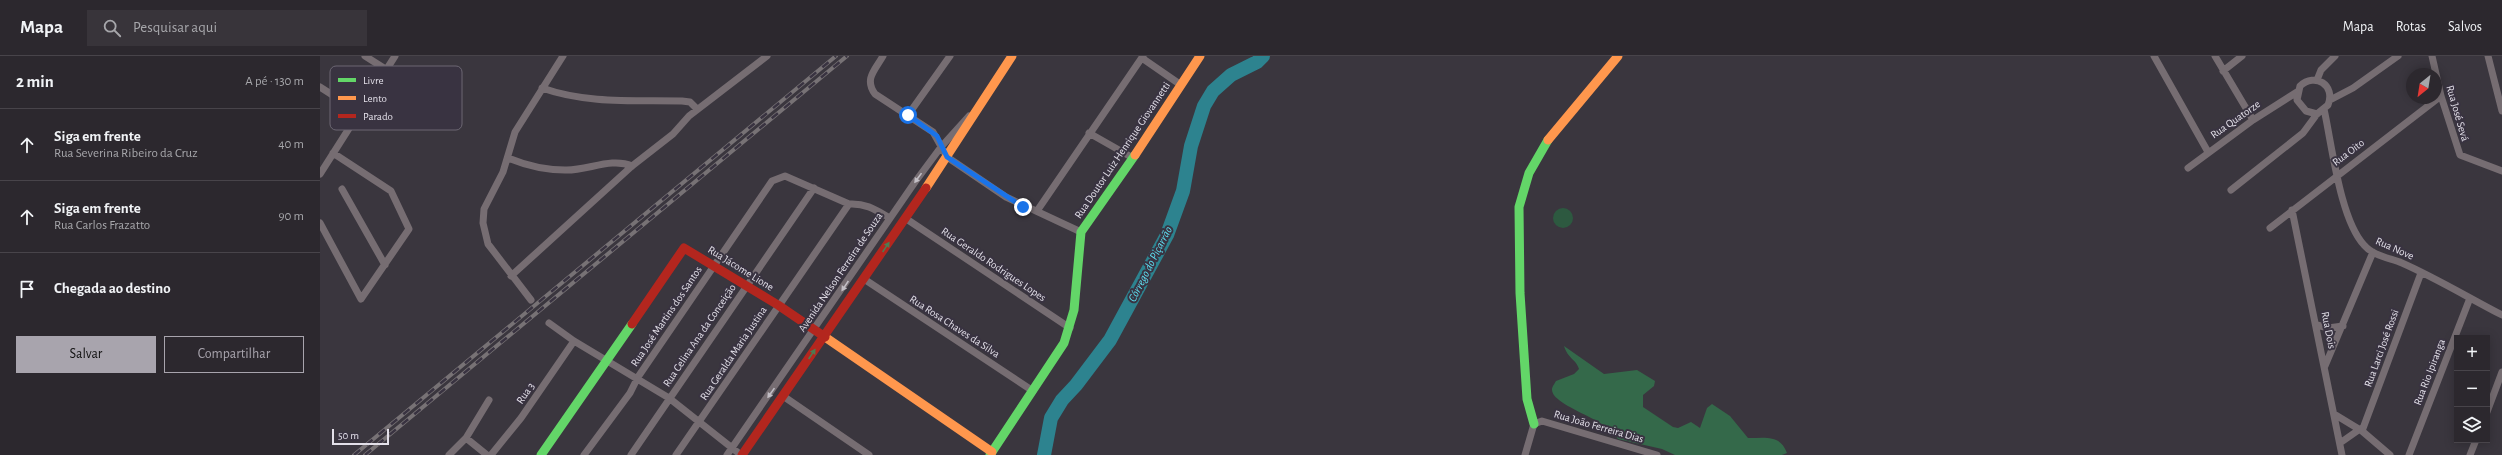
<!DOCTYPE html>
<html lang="pt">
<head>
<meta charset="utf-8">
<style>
	body { margin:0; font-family:"Alegreya Sans",sans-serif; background:#38343a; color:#f1f3f6 }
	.controls { position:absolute; right:12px; bottom:12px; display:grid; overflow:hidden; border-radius:0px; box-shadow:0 2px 10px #0003 }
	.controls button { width:36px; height:36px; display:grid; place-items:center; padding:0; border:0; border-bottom:1px solid #48444a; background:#2c282e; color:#f1f3f6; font:20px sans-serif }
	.compass { position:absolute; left:2086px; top:12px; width:36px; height:36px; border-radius:50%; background:#2c282e; box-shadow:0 2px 10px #0003; rotate:210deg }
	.scale { position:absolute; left:12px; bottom:10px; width:57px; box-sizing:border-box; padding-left:4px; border:2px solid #e3e0e9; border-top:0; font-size:11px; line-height:14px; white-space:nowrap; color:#e3e0e9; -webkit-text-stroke:3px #393341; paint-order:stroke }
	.stop { position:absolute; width:12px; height:12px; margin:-9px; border:3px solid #1a73e8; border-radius:50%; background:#fff }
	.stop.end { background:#1a73e8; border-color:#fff; box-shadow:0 1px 4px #0008 }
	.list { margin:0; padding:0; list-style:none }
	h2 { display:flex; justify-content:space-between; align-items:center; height:52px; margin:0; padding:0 16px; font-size:17px }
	h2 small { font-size:13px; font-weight:400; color:#a6a6aa }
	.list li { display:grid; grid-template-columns:26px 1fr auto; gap:12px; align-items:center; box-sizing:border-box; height:72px; padding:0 16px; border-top:1px solid #48444a }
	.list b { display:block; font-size:15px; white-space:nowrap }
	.list p { margin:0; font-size:13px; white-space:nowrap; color:#a6a6aa }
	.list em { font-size:13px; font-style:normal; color:#a6a6aa }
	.actions { display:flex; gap:8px; padding:12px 16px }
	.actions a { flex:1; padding:9px 0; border:1px solid #a8a4ad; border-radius:0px; text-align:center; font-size:14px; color:#a8a4ad }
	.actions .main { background:#a8a4ad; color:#111 }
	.icon { flex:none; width:22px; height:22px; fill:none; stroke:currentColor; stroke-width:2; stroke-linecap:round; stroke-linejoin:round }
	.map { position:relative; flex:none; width:2182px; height:399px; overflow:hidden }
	header { display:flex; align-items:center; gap:24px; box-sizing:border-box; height:56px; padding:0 20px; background:#2c282e; border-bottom:1px solid #48444a }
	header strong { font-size:19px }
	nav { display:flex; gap:22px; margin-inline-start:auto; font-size:14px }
	.search { width:280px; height:36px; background:#38343a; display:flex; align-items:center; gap:10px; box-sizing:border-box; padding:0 14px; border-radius:0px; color:#a6a6aa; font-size:15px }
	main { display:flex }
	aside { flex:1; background:#2c282e }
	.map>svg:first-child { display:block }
</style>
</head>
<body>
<header>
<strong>Mapa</strong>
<div class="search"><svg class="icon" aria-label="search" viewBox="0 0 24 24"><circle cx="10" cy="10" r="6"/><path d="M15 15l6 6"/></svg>Pesquisar aqui</div>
<nav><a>Mapa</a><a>Rotas</a><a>Salvos</a></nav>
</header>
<main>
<aside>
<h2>2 min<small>A pé · 130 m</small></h2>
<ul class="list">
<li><svg class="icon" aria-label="ahead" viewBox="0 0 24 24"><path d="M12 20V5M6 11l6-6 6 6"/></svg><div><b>Siga em frente</b><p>Rua Severina Ribeiro da Cruz</p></div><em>40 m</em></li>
<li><svg class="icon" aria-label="ahead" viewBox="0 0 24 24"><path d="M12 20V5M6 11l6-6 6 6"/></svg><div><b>Siga em frente</b><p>Rua Carlos Frazatto</p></div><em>90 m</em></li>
<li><svg class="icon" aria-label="arrive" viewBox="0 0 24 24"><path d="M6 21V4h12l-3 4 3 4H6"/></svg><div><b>Chegada ao destino</b></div></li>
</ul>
<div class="actions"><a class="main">Salvar</a><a>Compartilhar</a></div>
</aside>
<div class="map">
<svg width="2182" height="399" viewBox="0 0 2182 399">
	<rect width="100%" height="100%" fill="#3a363e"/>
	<!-- green -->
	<path fill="#2d5940" d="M1233 162a10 10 0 1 1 20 0a10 10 0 1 1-20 0Z"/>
	<!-- forest -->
	<path fill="#34694a" d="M1244 290 1284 318 1317 314 1335 325 1334 330 1323 339V351L1353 371 1358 372 1371 366 1380 372 1387 352 1392 348 1410 360 1428 382C1445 382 1460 378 1467 397L1462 399H1355L1342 393 1298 383C1289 363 1231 350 1232 333 1232 331 1235 327 1236 325L1254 318 1259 313C1256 303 1248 303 1244 290Z"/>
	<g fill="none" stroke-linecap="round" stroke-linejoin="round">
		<!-- river -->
		<path stroke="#2d838f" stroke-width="14" d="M724 399 731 362 742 344 756 329 790 284 847 179 863 135 871 90 884 50 893 35 911 19 937 6 943 0"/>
		<!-- street -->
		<path stroke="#766d72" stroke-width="7" d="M45 0 67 14
			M563 0C555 14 544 23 555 38L613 76 627 101 686 141 761 176
			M1834 0 1888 96
			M1895 0 1933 64
			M2112 0 2121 40 2140 99 2182 115
			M2168 0 2182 55
			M822 2 861 29
			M1903 15 1922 0
			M1997 24 2001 14 2015 0
			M0 31 39 56
			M222 32C267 48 315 44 362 45L370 46 377 53
			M2010 44 2033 32 2078 0
			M2004 53C2012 89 2020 163 2044 189 2053 200 2070 202 2082 207 2116 222 2149 242 2182 259
			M588 59 630 0
			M769 77 813 102
			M188 102C205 109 226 114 245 114 267 115 291 101 312 110
			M1868 112 1933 64 1977 36
			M0 118 75 0
			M22 133 65 209
			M1911 134 1983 77 1997 58 2008 49C2016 29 1995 16 1980 30L1977 44 1986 55 1997 58
			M1972 154 2022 399
			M717 155 823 0
			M585 162 750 272
			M0 167 41 243 89 173 71 135 13 97
			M1950 172 2121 40
			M191 220 312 110 353 78 369 60 447 0
			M544 223 713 335
			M211 244 168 188 163 167 164 153 183 116 195 76 243 0
			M229 267 254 285 349 342 421 399
			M1997 269 2008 272 2023 270
			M2005 310 2053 196
			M463 340 549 399
			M2167 356 2182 316
			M2014 358 2042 375 2070 399
			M2042 375 2101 217
			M146 382 167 399
			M2020 387 2040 373
			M129 399 146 382 169 344
			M171 399 201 362 254 285
			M264 399 310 337 318 321 452 125 465 120 529 148C546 147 556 154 570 162
			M311 399 494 132
			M356 399 529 148
			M407 399 595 126 621 91 649 60
			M1205 399 1214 368 1222 365 1337 399
			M2089 399 2150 242
			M2150 399 2156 384"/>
		<!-- fast -->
		<path stroke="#63d668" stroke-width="9" d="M1214 368 1207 343 1200 237 1199 151 1209 117 1228 84
			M221 399 312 268
			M670 399 744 287 754 254 761 176 815 99"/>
		<!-- slow -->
		<path stroke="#ff974d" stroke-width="9" d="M1228 84 1298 0
			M815 99 880 0
			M606 132 692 0
			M505 281 672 396"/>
		<!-- jam -->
		<path stroke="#b3261e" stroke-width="9" d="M312 268 364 192 458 249 505 281
			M422 399 606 132"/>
		<!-- rail casing -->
		<g stroke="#777275" stroke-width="4">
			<path id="rail" d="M34 399 516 0
				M45 399 527 0"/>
		</g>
		<!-- rail -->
		<use href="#rail" stroke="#393341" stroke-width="2.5" stroke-dasharray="8" stroke-linecap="butt"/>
	</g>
	<!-- one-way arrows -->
	<defs><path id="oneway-solid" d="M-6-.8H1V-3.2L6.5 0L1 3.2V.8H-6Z"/></defs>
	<g fill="#c2bec5">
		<use href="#oneway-solid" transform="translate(598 122) rotate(126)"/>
		<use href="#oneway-solid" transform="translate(525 230) rotate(124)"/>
		<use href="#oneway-solid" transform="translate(451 337) rotate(125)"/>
	</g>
	<g fill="#4c7c53">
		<use href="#oneway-solid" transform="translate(566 191) rotate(-56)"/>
		<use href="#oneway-solid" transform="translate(492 298) rotate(-56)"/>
	</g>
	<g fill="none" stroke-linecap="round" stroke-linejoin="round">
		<!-- route -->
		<path stroke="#1a73e8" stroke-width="5" d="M588 59 617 80 627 101 703 151"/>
	</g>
	<g text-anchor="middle" stroke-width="4" stroke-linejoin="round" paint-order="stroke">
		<!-- street labels -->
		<g font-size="11" fill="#e3e0e9" stroke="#393341">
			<text transform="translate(2138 57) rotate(74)" y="4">Rua José Sevá</text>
			<text transform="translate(1915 63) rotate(-35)" y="4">Rua Quatorze</text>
			<text transform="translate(802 94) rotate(-56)" y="4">Rua Doutor Luiz Henrique Giovannetti</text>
			<text transform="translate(2028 96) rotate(-37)" y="4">Rua Oito</text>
			<text transform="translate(2075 192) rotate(24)" y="4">Rua Nove</text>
			<text transform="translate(674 208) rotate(34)" y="4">Rua Geraldo Rodrigues Lopes</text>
			<text transform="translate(421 212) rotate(32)" y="4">Rua Jácome Lione</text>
			<text transform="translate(520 216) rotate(-56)" y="4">Avenida Nelson Ferreira de Souza</text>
			<text transform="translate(346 260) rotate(-56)" y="4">Rua José Martins dos Santos</text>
			<text transform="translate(635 270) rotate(33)" y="4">Rua Rosa Chaves da Silva</text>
			<text transform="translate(2009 274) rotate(79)" y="4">Rua Dois</text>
			<text transform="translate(379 279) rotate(-56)" y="4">Rua Celina Ana da Conceição</text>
			<text transform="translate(2061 292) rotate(-70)" y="4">Rua Larci José Rossi</text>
			<text transform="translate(413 297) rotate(-56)" y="4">Rua Geralda Maria Justina</text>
			<text transform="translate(2109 316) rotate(-69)" y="4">Rua Rio Ipiranga</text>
			<text transform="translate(205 337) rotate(-55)" y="4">Rua 3</text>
			<text transform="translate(1279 370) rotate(16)" y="4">Rua João Ferreira Dias</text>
		</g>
		<!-- water labels -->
		<g font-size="12" font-style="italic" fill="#5ee2f4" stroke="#393341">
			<text transform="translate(830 208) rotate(-63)" y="4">Córrego do Piçarrão</text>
		</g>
	</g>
	<!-- legend -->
	<rect x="10" y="10" width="132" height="64" rx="6" fill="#393341" stroke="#6c6773" stroke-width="1"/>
	<rect x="18" y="22" width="18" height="4" fill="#63d668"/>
	<rect x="18" y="40" width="18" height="4" fill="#ff974d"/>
	<rect x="18" y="58" width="18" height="4" fill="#b3261e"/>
	<g font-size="11" fill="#e3e0e9">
		<text x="43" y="28">Livre</text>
		<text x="43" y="46">Lento</text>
		<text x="43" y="64">Parado</text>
	</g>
</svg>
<div class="controls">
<button>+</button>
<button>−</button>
<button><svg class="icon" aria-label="layers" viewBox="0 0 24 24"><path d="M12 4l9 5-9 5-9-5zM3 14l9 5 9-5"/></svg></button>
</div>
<svg class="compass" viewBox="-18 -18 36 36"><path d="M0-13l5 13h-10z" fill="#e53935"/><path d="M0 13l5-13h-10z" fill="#a6a6aa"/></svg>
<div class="scale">50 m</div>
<div class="stop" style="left:588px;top:59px"></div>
<div class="stop end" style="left:703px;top:151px"></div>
</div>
</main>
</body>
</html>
